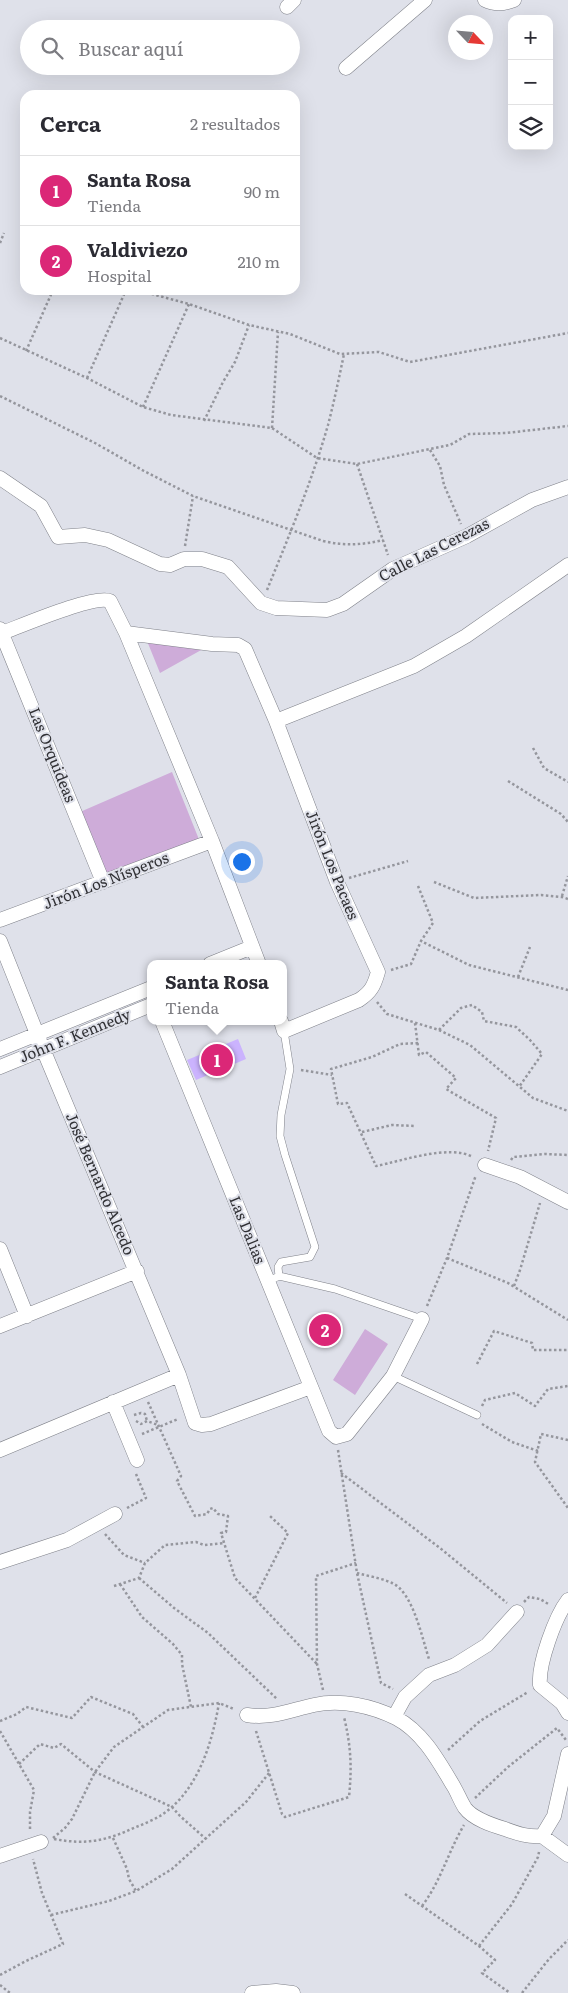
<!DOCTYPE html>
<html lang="es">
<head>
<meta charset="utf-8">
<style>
	body { margin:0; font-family:Literata,serif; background:#f7f7f7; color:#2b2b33 }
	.controls { position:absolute; right:15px; top:15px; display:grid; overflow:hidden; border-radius:10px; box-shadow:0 5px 20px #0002 }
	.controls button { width:45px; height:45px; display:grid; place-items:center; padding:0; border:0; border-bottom:1px solid #e1e1e2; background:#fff; color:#2b2b33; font:25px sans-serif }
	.compass { position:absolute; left:448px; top:15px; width:45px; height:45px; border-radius:50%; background:#fff; box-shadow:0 5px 20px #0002; rotate:116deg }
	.you { position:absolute; left:241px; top:861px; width:18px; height:18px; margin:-12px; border:4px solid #fff; border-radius:50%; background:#1a73e8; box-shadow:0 0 0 8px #1a73e833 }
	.badge { display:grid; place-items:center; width:32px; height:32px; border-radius:50%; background:#db2777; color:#fff; font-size:16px; font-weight:700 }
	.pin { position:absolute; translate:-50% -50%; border:2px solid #fff; box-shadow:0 1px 5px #0006 }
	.popup { position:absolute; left:147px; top:960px; width:140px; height:65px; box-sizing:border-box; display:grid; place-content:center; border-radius:10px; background:#fff; filter:drop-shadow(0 1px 4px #0005); font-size:16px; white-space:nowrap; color:#7c7c81 }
	.popup b { font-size:19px; color:#2b2b33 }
	.popup::after { content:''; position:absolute; left:50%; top:100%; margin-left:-10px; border:10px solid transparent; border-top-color:#fff }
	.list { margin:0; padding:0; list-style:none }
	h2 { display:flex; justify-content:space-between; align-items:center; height:65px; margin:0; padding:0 20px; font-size:21px }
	h2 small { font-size:16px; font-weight:400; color:#7c7c81 }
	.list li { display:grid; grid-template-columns:32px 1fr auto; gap:15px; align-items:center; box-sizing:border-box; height:70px; padding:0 20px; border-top:1px solid #e1e1e2 }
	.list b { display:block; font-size:19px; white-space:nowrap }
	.list p { margin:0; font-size:16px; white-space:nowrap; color:#7c7c81 }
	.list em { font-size:16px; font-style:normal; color:#7c7c81 }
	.icon { flex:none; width:28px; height:28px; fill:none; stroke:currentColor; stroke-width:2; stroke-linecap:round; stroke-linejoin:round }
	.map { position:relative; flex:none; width:568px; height:1993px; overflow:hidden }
	.search { position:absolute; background:#fff; box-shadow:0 5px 20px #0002; left:20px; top:20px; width:280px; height:55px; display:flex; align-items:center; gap:12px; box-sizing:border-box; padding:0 18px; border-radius:28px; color:#7c7c81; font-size:19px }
	.panel { position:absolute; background:#fff; box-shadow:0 5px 20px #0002; left:20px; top:90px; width:280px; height:205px; border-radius:15px }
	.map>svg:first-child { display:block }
</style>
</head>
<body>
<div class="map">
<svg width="568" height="1993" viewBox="0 0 568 1993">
	<rect width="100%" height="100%" fill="#dfe1ea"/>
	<!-- green -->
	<path fill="#ceacd9" d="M145 636 212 644 160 673Z
		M172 772 200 842 108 878 80 812Z
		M365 1329 388 1344 355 1395 333 1380Z"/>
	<!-- building -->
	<path fill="#cbb3fe" d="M238 1039 246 1059 196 1080 187 1060Z"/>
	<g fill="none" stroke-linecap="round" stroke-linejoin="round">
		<!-- service casing -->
		<g stroke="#7f8189" stroke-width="8">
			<path id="service" d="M279 1276 278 1267 281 1262 310 1257 315 1247 285 1155 280 1136 281 1115 290 1069 284 1031
				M275 1278 279 1276 335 1289 422 1319
				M393 1376 477 1415"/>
		</g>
		<!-- minor casing -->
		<g stroke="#7f8189" stroke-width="15">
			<path id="minor" d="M485 0C495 5 504 4 514 0
				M287 7 294 0
				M346 68 425 0
				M0 478 41 506 58 537 85 535 108 540 160 564 170 565 184 559H202L228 567 261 603 276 608 327 610 343 604 393 569 467 536 532 500 568 487
				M0 629 103 882
				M2 633C21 626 95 594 110 601L126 633 212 841 259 964
				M126 633 212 644 238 645 245 649 276 721 337 882 378 972C374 986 371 992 359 1000L284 1031 281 1021
				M276 721 414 666 466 636 568 565
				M0 920 212 841
				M0 941 43 1049 179 1375 195 1423 202 1425 211 1424 311 1387
				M210 964 252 947
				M162 1021 329 1431 336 1437 347 1434 393 1376 422 1319
				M0 1049 151 988
				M0 1067 151 1005
				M485 1165 520 1177 568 1202
				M0 1249 27 1316
				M0 1326 137 1271
				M113 1402 137 1460
				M0 1450 179 1375
				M0 1562 67 1540 115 1514
				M568 1600C555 1617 538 1664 540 1685L562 1703 568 1713
				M247 1715C271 1719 291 1710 314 1705 341 1699 372 1706 396 1718 423 1732 439 1762 454 1787 458 1794 461 1802 465 1808 473 1819 492 1825 505 1829 518 1834 528 1837 542 1836L554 1816 568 1754
				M394 1717 405 1697 429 1675 455 1665 487 1645 517 1612
				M542 1836 568 1855
				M0 1856 41 1842
				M252 1993 276 1991 293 1993"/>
		</g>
		<!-- path -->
		<path stroke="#95969d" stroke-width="2.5" stroke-dasharray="2.5 2.5" stroke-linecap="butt" d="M0 243 4 233
			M137 290 189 304 249 325 290 334 340 354 379 352 410 362 568 333
			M0 338 87 378 143 407 171 415 272 428 317 458 357 464 450 445 469 434 506 433 568 426
			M26 351 53 290
			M87 378 126 290
			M0 396 95 443 144 471 193 496 323 541C344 546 363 545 383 540
			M143 407 189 304
			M204 421 223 382 235 362 249 325
			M272 428 278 332
			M430 450 440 466 444 485 461 524
			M357 464 388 555
			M185 546 193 496
			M267 590C289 536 312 481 328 425 334 402 339 378 344 354
			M533 748 544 768 568 782
			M508 781 561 814 568 822
			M349 878 408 861
			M434 882 474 898 541 895 562 897 568 899
			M418 886 433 923 421 941 469 965 568 990
			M562 896 568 876
			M391 970 411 964 421 941
			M518 977 530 947
			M377 1002 387 1014 439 1030 470 1045 533 1098 568 1111
			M415 1023 419 1055 426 1052 456 1078 446 1089 496 1118 488 1151
			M439 1030 461 1008 472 1005 482 1012 484 1021 516 1027 530 1040 542 1054 519 1087
			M418 1043 400 1044 372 1057 331 1069 338 1104 347 1103 376 1166C402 1161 449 1144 473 1157
			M301 1070 332 1075
			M362 1132 392 1125 415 1126
			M511 1160 513 1157 545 1154 568 1155
			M447 1258 508 1283 568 1320
			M514 1286 520 1270 540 1203
			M427 1306 447 1258 476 1175
			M477 1364 494 1331 532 1343 533 1350H568
			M148 1402 181 1476 177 1481 195 1516 207 1514 210 1509 213 1508 218 1514 228 1516 226 1532 221 1533 235 1578 317 1664
			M482 1406 485 1400 515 1393 535 1406 548 1389 568 1386
			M134 1415 141 1413 145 1414 147 1421
			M136 1421 141 1424 147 1421 158 1425
			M482 1424 512 1442 538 1451
			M142 1434 178 1419
			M568 1440 541 1434 535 1462 568 1508
			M338 1450 357 1573 381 1683 393 1689
			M341 1473 440 1548 507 1603
			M127 1508 146 1498 136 1474
			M105 1534 124 1555 145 1563
			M357 1573C368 1576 381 1578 392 1583 413 1592 422 1638 429 1659
			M139 1578 174 1608 208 1633 277 1699
			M120 1584 142 1617 173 1644 182 1655V1664L191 1707
			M114 1586 139 1578 145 1563 165 1545 196 1542 204 1545 224 1543
			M255 1598 288 1533 270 1516
			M524 1602 529 1597 540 1599 550 1605
			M323 1690 317 1664 316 1576 356 1563
			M0 1721 17 1714 26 1707 72 1718 91 1697 133 1714 143 1727
			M0 1731 34 1790 30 1812V1831
			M256 1731 282 1814 285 1817 349 1797C352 1767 351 1746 344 1717
			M448 1750 480 1721 528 1692
			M19 1764 40 1744 54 1748 61 1744 95 1772 172 1807 180 1816 206 1839
			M475 1798 508 1767 557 1728 566 1740
			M53 1838 65 1828 72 1819 95 1772 114 1747 168 1710 219 1703 234 1709
			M113 1838 127 1869 129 1879 136 1891
			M54 1839C86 1845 106 1841 136 1827 144 1824 153 1820 160 1816 198 1792 212 1743 219 1703
			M405 1894 479 1946 495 1960 482 1973 510 1993
			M422 1906C441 1881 448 1852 464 1825
			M51 1915 109 1901 136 1891 172 1869 246 1802 269 1773
			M479 1946 512 1904 538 1857 539 1852
			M0 1975 26 1961 63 1944 42 1893 33 1859
			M0 1985 10 1993
			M522 1993 549 1959 568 1940"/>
		<!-- service -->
		<use href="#service" stroke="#fff" stroke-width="7"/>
		<!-- minor -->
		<use href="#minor" stroke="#fff" stroke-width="14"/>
	</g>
	<g text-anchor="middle" stroke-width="4" stroke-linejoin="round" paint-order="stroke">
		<!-- street labels -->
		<g font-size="15" fill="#303034" stroke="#dfe1ea">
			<text transform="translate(434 550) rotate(-27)" y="5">Calle Las Cerezas</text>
			<text transform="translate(52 755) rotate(68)" y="5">Las Orquideas</text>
			<text transform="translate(332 865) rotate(68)" y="5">Jirón Los Pacaes</text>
			<text transform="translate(106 881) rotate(-21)" y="5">Jirón Los Nísperos</text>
			<text transform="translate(75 1036) rotate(-22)" y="5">John F. Kennedy</text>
			<text transform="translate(100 1184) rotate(67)" y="5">José Bernardo Alcedo</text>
			<text transform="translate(247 1230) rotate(68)" y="5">Las Dalias</text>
		</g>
	</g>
</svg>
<div class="controls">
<button>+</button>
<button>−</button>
<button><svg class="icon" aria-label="layers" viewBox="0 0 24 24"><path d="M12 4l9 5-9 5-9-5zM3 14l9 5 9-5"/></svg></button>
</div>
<svg class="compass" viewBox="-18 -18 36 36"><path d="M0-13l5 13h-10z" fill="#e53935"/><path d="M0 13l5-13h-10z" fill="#7c7c81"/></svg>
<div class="you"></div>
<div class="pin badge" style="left:217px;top:1060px">1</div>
<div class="popup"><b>Santa Rosa</b>Tienda</div>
<div class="pin badge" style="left:325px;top:1330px">2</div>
<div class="search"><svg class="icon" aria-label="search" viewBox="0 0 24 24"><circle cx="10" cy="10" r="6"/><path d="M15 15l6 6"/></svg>Buscar aquí</div>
<section class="panel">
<h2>Cerca<small>2 resultados</small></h2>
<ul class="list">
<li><span class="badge">1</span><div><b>Santa Rosa</b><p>Tienda</p></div><em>90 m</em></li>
<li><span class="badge">2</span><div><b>Valdiviezo</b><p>Hospital</p></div><em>210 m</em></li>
</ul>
</section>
</div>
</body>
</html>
